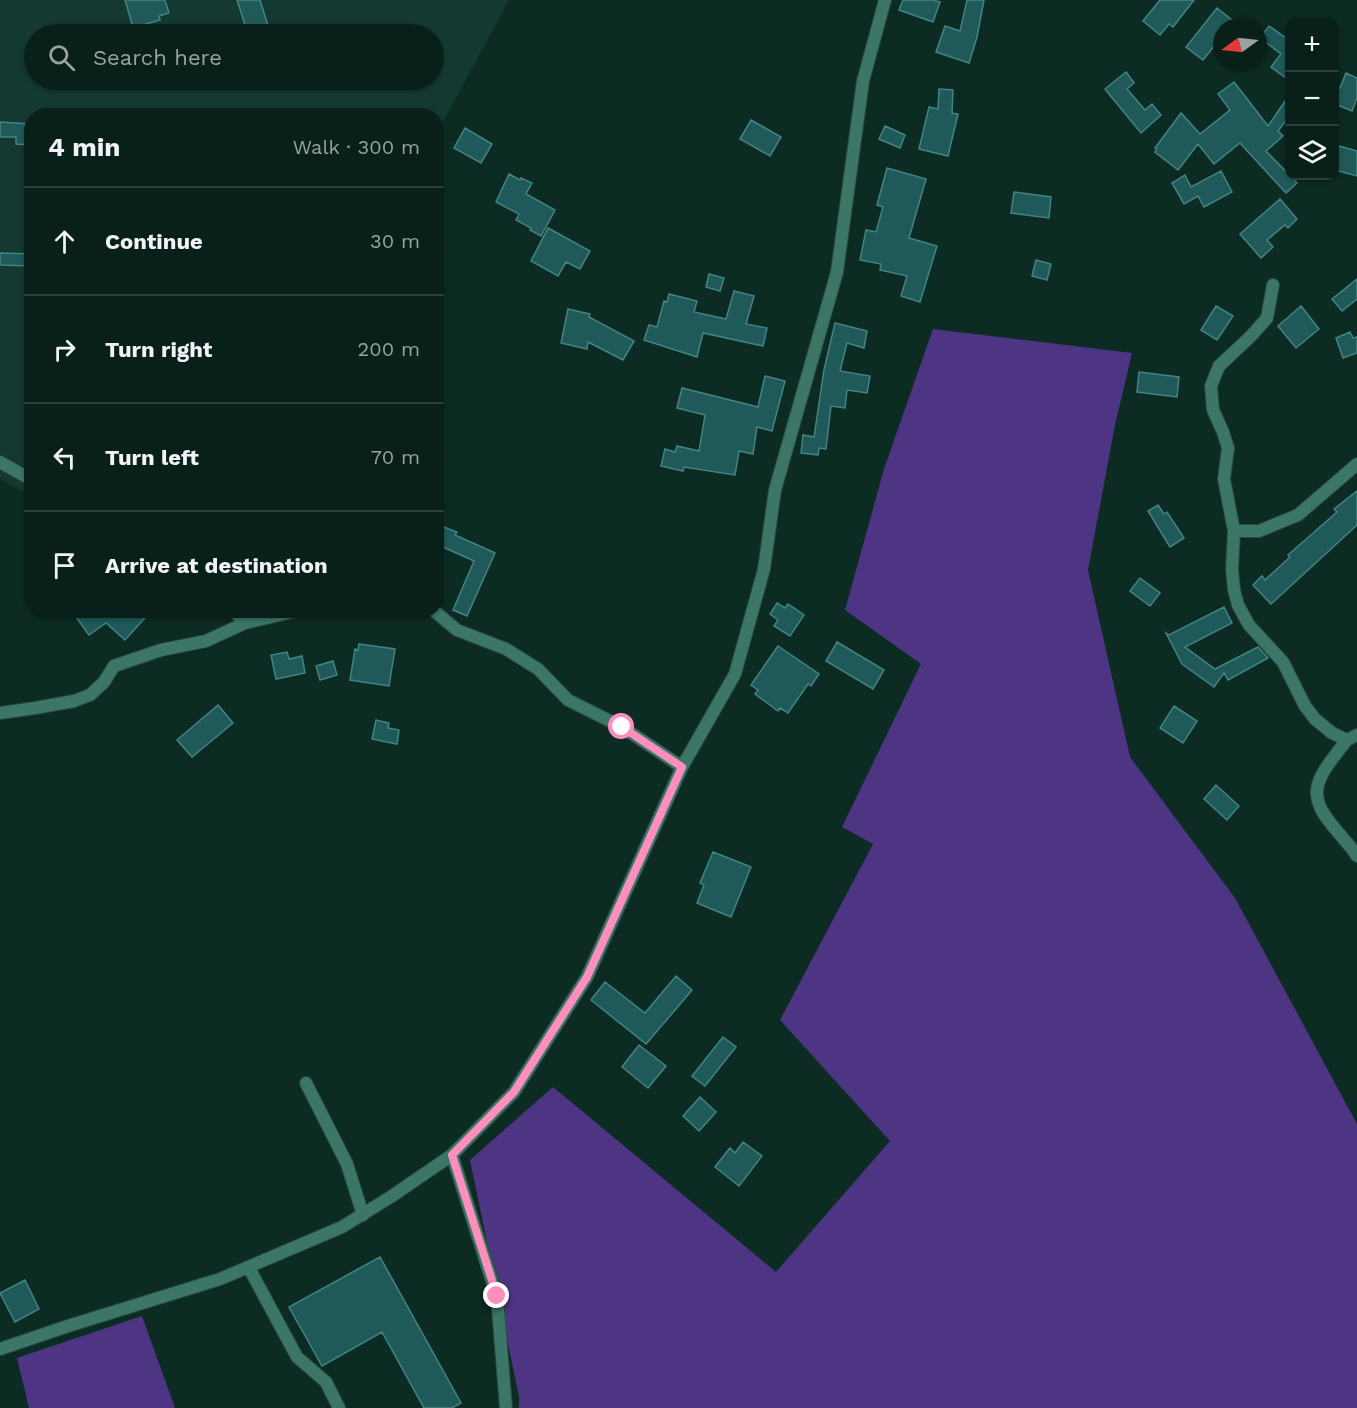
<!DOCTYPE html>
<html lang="en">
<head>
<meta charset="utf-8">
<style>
	body { margin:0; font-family:"Work Sans",sans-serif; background:#172d27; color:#f1f3f6 }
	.controls { position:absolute; right:18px; top:18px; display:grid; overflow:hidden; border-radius:12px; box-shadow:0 2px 4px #0004 }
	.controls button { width:54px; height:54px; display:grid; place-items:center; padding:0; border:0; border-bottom:2px solid #293e39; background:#09201a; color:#f1f3f6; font:30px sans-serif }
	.compass { position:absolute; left:1213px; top:18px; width:54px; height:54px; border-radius:50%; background:#09201a; box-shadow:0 2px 4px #0004; rotate:255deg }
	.stop { position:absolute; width:18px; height:18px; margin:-14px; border:4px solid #fe8ebd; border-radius:50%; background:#fff }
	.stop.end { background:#fe8ebd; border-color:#fff; box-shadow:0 2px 6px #0008 }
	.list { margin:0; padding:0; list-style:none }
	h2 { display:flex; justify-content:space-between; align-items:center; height:78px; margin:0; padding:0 24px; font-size:26px }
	h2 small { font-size:20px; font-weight:400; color:#99a3a2 }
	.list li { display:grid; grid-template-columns:39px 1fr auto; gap:18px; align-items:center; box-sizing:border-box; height:108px; padding:0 24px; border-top:2px solid #293e39 }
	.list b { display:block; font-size:22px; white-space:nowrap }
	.list em { font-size:20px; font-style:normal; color:#99a3a2 }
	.icon { flex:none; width:33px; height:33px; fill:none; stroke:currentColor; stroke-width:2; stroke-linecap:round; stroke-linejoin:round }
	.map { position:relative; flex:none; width:1357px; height:1408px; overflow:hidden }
	.search { position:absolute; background:#09201a; box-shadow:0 2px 4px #0004; left:24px; top:24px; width:420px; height:66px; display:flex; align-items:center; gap:15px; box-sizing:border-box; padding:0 21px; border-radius:33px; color:#99a3a2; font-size:22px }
	.panel { position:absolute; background:#09201a; box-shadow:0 2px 4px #0004; left:24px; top:108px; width:420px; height:510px; border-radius:24px }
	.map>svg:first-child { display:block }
</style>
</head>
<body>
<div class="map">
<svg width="1357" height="1408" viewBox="0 0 1357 1408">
	<rect width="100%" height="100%" fill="#0c2b23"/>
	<!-- built -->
	<path fill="#133930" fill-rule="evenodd" d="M0 0H509L437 133 436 116H32L31 496 0 479ZM34 34H434V80H34Z"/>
	<!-- green -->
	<path fill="#4e3584" d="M933 329 1132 353 1115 425 1088 570 1130 757 1235 898 1357 1124V1408H519V1397L470 1160 553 1087 776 1272 890 1141 780 1020 873 844 842 827 921 664 845 610 884 469Z
		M142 1316 175 1408H29L17 1358Z"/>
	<!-- building -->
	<path fill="#1f5959" stroke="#438483" stroke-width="1.5" d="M125 0H165L169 13 159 16 160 20 146 24 149 34H135Z
		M237 0H260L269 29 248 34Z
		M903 0H933L940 2 933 22 899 10Z
		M967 0H984L977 37 969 63 936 52 945 26 960 31Z
		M1160 0H1194L1173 27 1169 24 1160 35 1143 21Z
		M1217 8 1241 27H1222V36L1203 60 1186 47Z
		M1269 26 1290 41V81L1271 67 1281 54 1260 38Z
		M1126 72 1134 83 1127 89 1145 110 1152 104 1161 115 1141 133 1105 89Z
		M1346 73 1357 78V98L1352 111 1335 104V86L1340 88Z
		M1234 82 1268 126 1290 94V115L1278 131 1283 136 1266 151 1297 183 1286 193 1240 143 1214 164 1198 144 1178 170 1155 152 1157 149 1155 148 1181 113 1200 134 1230 110 1218 94Z
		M939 89 953 90 952 113 958 114 948 156 919 149 929 107 938 109Z
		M751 120 781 137 770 156 740 139Z
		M0 122 32 124V145L16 144V137H0Z
		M885 126 905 135 900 148 879 139Z
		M465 128 492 144 481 163 454 148Z
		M1339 146 1357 151V176L1335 170Z
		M887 168 926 179 909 238 937 246 920 302 901 296 907 276 880 270 881 264 860 260 866 230 876 232 883 207 877 205Z
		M1221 171 1232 192 1204 207 1198 196 1184 204 1172 183 1185 175 1191 187Z
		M509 174 520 180 521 178 532 183 526 194 555 210 541 236 530 230 531 228 516 220 519 214 496 202Z
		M1014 192 1051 197 1049 218 1011 213Z
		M1280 199 1297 219 1288 228 1285 225 1267 240 1273 247 1261 258 1240 234Z
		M548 228 590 251 580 269 566 262 558 276 531 261Z
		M0 253 32 254V266L0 265Z
		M1036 260 1051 264 1047 280 1032 276Z
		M709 274 724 278 720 291 706 287Z
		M1357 279V299L1342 311 1332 299Z
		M734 291 754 296 746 324 767 328 763 346 703 333 697 357 644 340 649 325 657 327 664 301 667 302 669 294 697 301 694 312 726 319Z
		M1216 306 1233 316 1217 340 1201 330Z
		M1301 306 1319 329 1296 348 1278 326Z
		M568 309 590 314 589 317 634 341 623 360 588 342 587 349 561 343Z
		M835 323 867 331 864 348 847 343 840 371 870 376 867 393 847 390 845 408 831 406 826 449 819 448 818 455 801 453 803 435 814 437 824 370Z
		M1350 332 1353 338 1357 337V353L1343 358 1336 338Z
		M1139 372 1179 377 1177 397 1137 392Z
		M765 376 785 381 772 431 757 427 753 454 739 451 735 475 684 467 683 471 661 466 665 449 675 452 677 446 699 451 705 415 677 408 682 388 758 407Z
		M1357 491V525L1271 604 1253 585 1262 576 1265 580 1290 557 1288 555 1337 512 1334 509Z
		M1158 505 1164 514 1167 512 1184 538 1170 547 1148 511Z
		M436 524 457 532 455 535 495 553 467 616 453 610 474 561 436 544Z
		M1140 578 1160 593 1150 606 1130 591Z
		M777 603 785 608 788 604 804 615 790 636 774 626 778 620 770 614Z
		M1224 607 1232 623 1185 647 1215 669 1258 647 1268 658 1228 680 1224 673 1214 687 1182 664 1166 633 1169 635Z
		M71 610H152L125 640 106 623 89 635Z
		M837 642 884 670 873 689 826 661Z
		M359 644 395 649 389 686 350 680 355 649 358 650Z
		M778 646 819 674 811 686 808 684 788 713 780 708 778 711 755 694 758 690 751 685Z
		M287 652 289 659 302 656 305 673 276 679 271 655Z
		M333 661 337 675 320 680 316 666Z
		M218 705 233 723 192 757 177 740Z
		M1174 706 1197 721 1183 743 1160 728Z
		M376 720 389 723 388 728 399 730 397 744 372 739Z
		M1216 785 1239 806 1227 820 1204 799Z
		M713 852 751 867 731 917 697 903 704 885 700 883Z
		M676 976 692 990 646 1044 591 1000 605 982 645 1013Z
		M723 1037 736 1047 705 1086 692 1076Z
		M639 1045 666 1066 648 1088 622 1067Z
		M700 1097 716 1112 699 1131 683 1116Z
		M743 1142 762 1156 739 1186 715 1167 730 1148 735 1153Z
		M380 1257 461 1403 452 1408H424L382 1332 322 1366 289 1307Z
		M25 1280 39 1309 15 1322 0 1293Z"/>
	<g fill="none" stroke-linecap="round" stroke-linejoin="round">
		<!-- street casing -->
		<g stroke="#294840" stroke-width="14">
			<path id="street" d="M1273 285 1267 318 1251 336 1219 366 1211 386 1213 410 1223 432 1228 448 1224 479 1234 531 1232 569 1234 590 1238 605 1249 625 1283 662 1305 706 1315 719 1332 733 1347 740 1357 735
				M0 462 32 480
				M1234 531H1259L1298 515 1357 464
				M233 610 245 623
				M433 610 457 630 506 649 538 669 568 700 622 727 682 767
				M0 713 35 708 74 701 90 695 104 682 114 666 161 650 206 641 245 623 301 610
				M1347 740C1339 750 1324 768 1320 779 1306 809 1343 833 1357 856
				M306 1083 347 1164 363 1215
				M452 1155 497 1297 506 1408
				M249 1268 297 1357 326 1382 339 1408
				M0 1349 68 1326 220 1279 342 1227 392 1196 452 1155 514 1092 587 977 682 767 735 674 764 569 775 490 837 272 863 81 885 0"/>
		</g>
		<!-- street -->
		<use href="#street" stroke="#3b7667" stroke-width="12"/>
	</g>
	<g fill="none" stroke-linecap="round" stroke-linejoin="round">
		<!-- route -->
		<path stroke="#fe8ebd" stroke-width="8" d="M497 1296 452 1155 514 1092 587 977 682 767 622 727"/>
	</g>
</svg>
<div class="controls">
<button>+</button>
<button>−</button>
<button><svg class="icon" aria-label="layers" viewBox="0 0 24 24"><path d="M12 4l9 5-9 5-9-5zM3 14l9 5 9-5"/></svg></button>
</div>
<svg class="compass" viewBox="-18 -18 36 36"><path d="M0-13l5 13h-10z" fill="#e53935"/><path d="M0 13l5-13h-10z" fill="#99a3a2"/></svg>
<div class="stop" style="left:622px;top:727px"></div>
<div class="stop end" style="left:497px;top:1296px"></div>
<div class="search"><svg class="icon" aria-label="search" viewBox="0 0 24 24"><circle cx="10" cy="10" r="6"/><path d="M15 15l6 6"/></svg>Search here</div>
<section class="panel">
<h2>4 min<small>Walk · 300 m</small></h2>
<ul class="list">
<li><svg class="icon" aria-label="ahead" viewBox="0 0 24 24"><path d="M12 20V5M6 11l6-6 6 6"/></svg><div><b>Continue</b></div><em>30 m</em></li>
<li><svg class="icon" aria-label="right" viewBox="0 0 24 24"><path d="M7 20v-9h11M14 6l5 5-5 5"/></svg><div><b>Turn right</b></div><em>200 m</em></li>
<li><svg class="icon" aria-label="left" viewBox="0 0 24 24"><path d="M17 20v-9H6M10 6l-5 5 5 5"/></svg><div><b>Turn left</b></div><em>70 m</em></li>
<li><svg class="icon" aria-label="arrive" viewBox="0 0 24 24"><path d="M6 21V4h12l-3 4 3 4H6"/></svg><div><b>Arrive at destination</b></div></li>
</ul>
</section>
</div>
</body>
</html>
